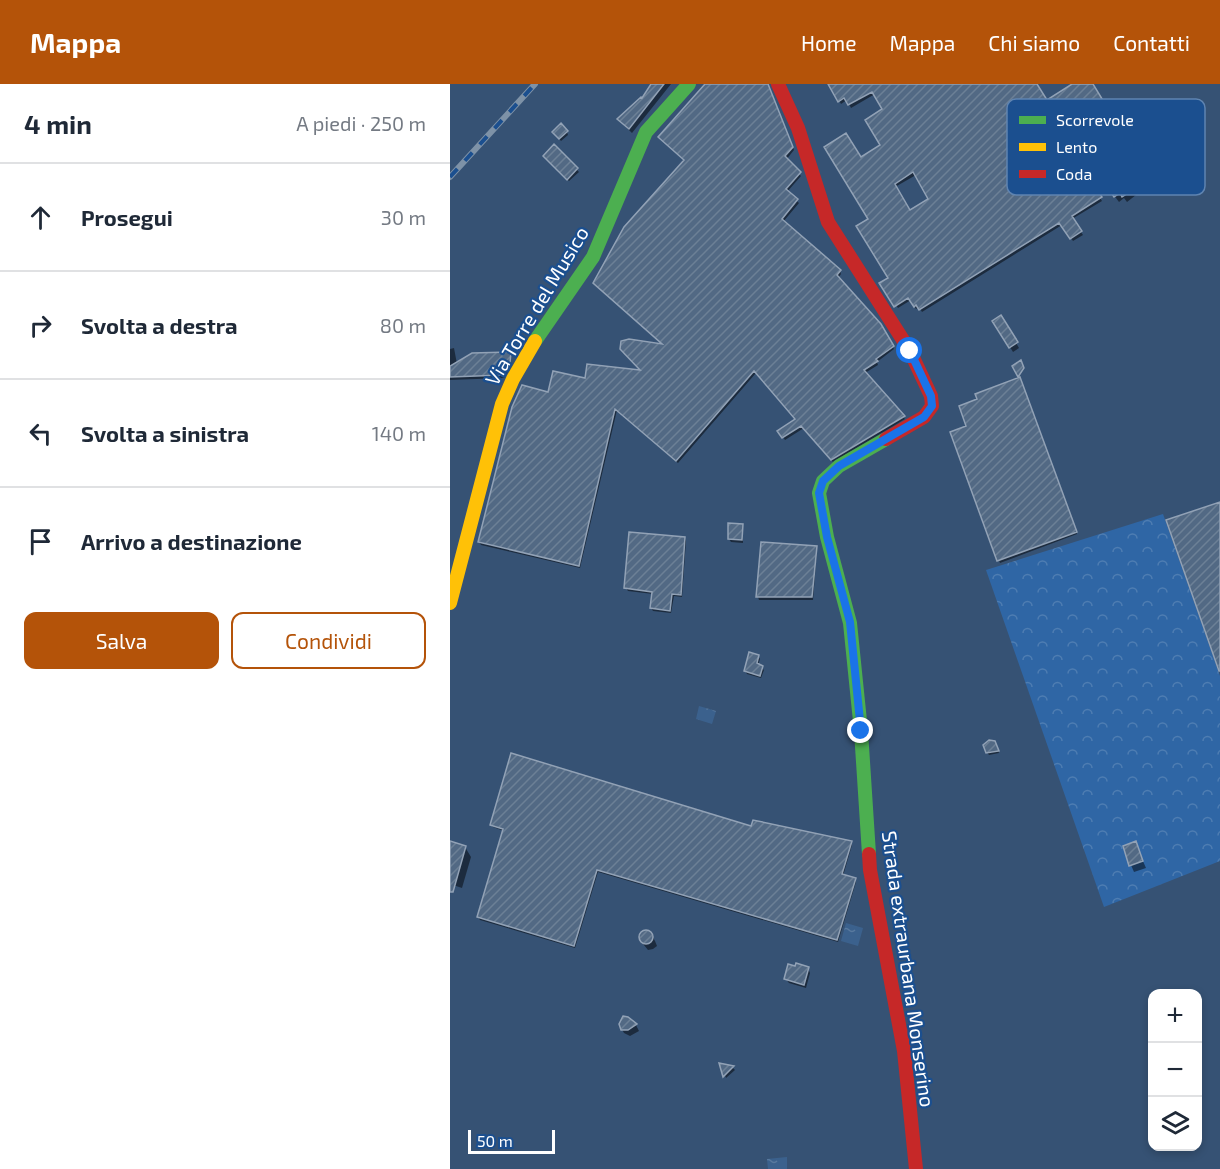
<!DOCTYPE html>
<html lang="it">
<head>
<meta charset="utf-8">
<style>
	body { margin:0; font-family:"Exo 2",sans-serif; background:#f2f2f3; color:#1f2937 }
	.controls { position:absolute; right:18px; bottom:18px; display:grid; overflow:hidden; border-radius:12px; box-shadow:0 3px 9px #0003 }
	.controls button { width:54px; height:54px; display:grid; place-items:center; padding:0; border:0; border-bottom:2px solid #e0e1e3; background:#fff; color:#1f2937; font:30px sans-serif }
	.scale { position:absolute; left:18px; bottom:15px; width:87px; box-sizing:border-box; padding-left:6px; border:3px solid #fff; border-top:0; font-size:16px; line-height:21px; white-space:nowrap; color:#fff; -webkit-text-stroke:4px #1b4f8f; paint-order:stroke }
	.stop { position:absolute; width:18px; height:18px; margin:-14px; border:4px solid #1a73e8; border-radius:50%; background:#fff }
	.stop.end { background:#1a73e8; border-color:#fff; box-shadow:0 2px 6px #0008 }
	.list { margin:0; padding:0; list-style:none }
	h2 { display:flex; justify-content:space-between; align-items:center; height:78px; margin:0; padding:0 24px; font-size:26px }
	h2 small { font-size:20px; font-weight:400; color:#747a83 }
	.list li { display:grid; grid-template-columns:39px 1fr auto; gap:18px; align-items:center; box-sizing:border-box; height:108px; padding:0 24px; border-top:2px solid #e0e1e3 }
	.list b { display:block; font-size:22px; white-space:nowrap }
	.list em { font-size:20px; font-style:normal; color:#747a83 }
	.actions { display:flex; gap:12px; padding:18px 24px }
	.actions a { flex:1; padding:14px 0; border:2px solid #b45309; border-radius:12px; text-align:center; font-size:21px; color:#b45309 }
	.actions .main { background:#b45309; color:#fff }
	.icon { flex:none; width:33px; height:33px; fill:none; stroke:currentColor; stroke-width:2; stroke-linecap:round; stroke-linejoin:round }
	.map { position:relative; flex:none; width:770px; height:1085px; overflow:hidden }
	header { display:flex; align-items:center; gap:36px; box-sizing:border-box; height:84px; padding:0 30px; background:#b45309; color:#fff }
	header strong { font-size:28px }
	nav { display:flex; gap:33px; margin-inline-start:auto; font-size:21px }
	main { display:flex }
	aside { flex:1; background:#fff }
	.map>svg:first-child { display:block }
</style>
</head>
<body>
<header>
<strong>Mappa</strong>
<nav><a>Home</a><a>Mappa</a><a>Chi siamo</a><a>Contatti</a></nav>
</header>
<main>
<aside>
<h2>4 min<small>A piedi · 250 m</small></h2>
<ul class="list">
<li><svg class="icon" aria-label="ahead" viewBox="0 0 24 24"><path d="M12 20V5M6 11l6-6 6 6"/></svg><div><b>Prosegui</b></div><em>30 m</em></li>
<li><svg class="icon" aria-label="right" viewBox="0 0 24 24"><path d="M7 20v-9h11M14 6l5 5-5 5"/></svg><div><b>Svolta a destra</b></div><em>80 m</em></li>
<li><svg class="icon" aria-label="left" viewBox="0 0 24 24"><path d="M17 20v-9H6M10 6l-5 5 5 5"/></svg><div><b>Svolta a sinistra</b></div><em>140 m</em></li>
<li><svg class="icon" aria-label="arrive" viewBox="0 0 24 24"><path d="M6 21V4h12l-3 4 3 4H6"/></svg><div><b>Arrivo a destinazione</b></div></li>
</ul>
<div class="actions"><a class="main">Salva</a><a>Condividi</a></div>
</aside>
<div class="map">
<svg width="770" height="1085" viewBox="0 0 770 1085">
	<defs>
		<pattern id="forest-crowns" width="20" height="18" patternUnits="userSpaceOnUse" patternTransform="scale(1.5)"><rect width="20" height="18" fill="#2f66a5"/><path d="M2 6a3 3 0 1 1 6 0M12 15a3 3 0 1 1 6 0" fill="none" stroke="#4e7db2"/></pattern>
		<pattern id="water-ripples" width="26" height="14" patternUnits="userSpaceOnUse" patternTransform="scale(1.5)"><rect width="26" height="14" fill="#3b618d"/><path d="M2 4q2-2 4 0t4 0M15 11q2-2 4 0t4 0" fill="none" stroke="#58799e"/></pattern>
		<pattern id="building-hatch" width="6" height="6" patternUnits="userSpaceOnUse" patternTransform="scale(1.5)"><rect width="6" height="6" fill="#526984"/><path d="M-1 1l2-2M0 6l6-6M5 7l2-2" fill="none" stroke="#6c8096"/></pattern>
	</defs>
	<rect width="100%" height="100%" fill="#365274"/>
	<!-- forest -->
	<path fill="url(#forest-crowns)" d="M713 430 770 592V777L654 823 536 486Z"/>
	<!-- water -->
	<path fill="url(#water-ripples)" d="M249 622 266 627 262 640 246 635Z
		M396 839 413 844 408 862 391 857Z
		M337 1073V1085H318L317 1075Z"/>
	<!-- shadow -->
	<path fill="#0007" fill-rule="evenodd" d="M202 0H221L182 49 169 36 192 17Z
		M256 0H318L319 9 344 66 336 76 351 92 337 108 349 119 333 138 390 187 391 190 388 194 443 263 444 265 427 278 428 281 415 289 455 335 383 378 354 344 335 356 329 347 347 336 306 289 228 379 167 326 130 484 31 461 29 458 99 310 136 296 192 288 214 262 145 199 235 77Z
		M380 0H586L597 18 624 0H641L657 26 618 52 629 70 625 73 652 117 622 135 633 151 623 157 612 141 472 228 469 223 466 225 461 216 448 224 433 202 440 194 420 135 410 75 432 61 434 26 425 10 401 24 397 16 391 20ZM466 91 480 116 460 128 445 103Z
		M117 48 118 51 111 57 105 50Z
		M104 62 129 88 119 97 96 74Z
		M682 106 686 111 677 118 674 114 669 118 663 110Z
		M551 233 569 264 563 268 544 237Z
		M4 264 7 280 60 269 61 282 54 294 0 296V265Z
		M571 298 627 450 550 479 502 349 518 343Z
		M293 442V459L281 458 279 455Z
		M235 454 236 457 232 513 224 512 221 529 203 527 201 524 203 510 178 507 176 504Z
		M366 463 367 466 363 516H309L308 513Z
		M308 572 310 575 308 581 314 586 311 594 297 590 295 587Z
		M546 661 549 669 539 671 537 668Z
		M41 741 302 744 401 758 402 761 393 792 405 795 406 798 388 858 148 788 125 864 30 836 28 833 54 747 43 743Z
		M0 759 15 763 21 773 12 804 0 800Z
		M685 759 696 784 684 788 681 781Z
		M196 848 201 850 205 857 207 862 203 865 198 866 189 855 192 849Z
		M358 884 360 889 356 904 339 899 336 895Z
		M186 941 189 947 180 952 174 949 170 942Z
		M271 981 283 984 285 986 276 994Z"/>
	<!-- building -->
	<path fill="url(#building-hatch)" stroke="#92a2b6" stroke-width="1.5" fill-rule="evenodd" d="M201 0H214L179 45 167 35 191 13 192 14Z
		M255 0H318L343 63 335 72 351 88 336 105 348 115 332 135 391 186 387 191 431 240 444 262 426 275 428 277 414 286 455 332 381 376 351 342 332 354 327 347 345 335 304 287 226 377 165 325 129 482 28 458 62 323 72 301 98 308 103 287 135 294 137 280 190 286 170 265 171 257 179 255 212 260 143 199 174 143 234 76 208 53Z
		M378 0H587L597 16 622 0H643L657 23 617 48 628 67 624 69 652 113 622 132 632 147 620 155 609 139 469 226 466 221 464 223 458 214 444 223 429 199 438 194 406 142 418 135 374 63 396 49 411 73 430 61 415 36 432 25 422 8 398 21 394 14 388 18ZM463 88 478 115 460 126 445 100Z
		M111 39 118 47 109 55 102 48Z
		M104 60 128 84 117 96 93 72Z
		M675 92 684 105 672 113 670 109 664 113 658 104Z
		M551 231 568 258 559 264 542 237Z
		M61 268 60 279 53 291 0 293V282L22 269Z
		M571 276 574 284 568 293 562 282Z
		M570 293 627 448 547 477 500 348 516 342 509 322 527 315 525 310Z
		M770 418V587H769L716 436Z
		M278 439 293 440 292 456 278 455Z
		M179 448 235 453 231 511 222 510 220 527 200 524 202 508 174 504Z
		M311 458 367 462 362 513H306Z
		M299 568 309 571 307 579 313 582 310 592 294 587Z
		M539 656 545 657 549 667 536 669 533 661Z
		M61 669 301 742 303 736 402 757 392 790 406 794 387 856 147 786 124 862 27 833 53 745 40 741Z
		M0 757 16 762 3 808H0Z
		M686 757 693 777 679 782 673 762Z
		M189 853a7 7 0 1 1 14 0a7 7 0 1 1-14 0Z
		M346 879 359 883 354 901 334 895 338 880 345 882Z
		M173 932 178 933 187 940 178 946H171L169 940Z
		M269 979 284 982 273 993Z"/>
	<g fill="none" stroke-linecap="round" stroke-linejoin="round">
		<!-- fast -->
		<path stroke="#4caf50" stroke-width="14" d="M85 257 143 173 196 48 239 0
			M419 770 411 647 400 539 377 453 369 409 373 397 389 382 436 355"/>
		<!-- slow -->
		<path stroke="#ffc107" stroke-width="14" d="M0 519 52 320 63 295 85 257"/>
		<!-- jam -->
		<path stroke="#c62828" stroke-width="14" d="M328 0 348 44 378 138 460 267 481 312 482 322 474 333 436 355
			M419 770 420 786 454 967 466 1085"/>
		<!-- rail casing -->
		<g stroke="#7e92a7" stroke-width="6">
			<path id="rail" d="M0 93 85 0"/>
		</g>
		<!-- rail -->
		<use href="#rail" stroke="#1b4f8f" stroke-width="4" stroke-dasharray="11" stroke-linecap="butt"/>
	</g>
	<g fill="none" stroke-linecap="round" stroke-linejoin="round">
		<!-- route -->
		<path stroke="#1a73e8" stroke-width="8" d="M411 647 400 538 377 453 369 409 373 397 389 382 474 333 482 322 481 312 460 267"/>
	</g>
	<g text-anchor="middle" stroke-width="4.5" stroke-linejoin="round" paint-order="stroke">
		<!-- street labels -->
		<g font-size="20" fill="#fff" stroke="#1b4f8f">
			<text transform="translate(87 222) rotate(-59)" y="7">Via Torre del Musico</text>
			<text transform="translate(458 885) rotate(82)" y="7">Strada extraurbana Monserino</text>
		</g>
	</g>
	<!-- legend -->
	<rect x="557" y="15" width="198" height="96" rx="9" fill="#1b4f8f" stroke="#5f84b1" stroke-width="1.5"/>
	<rect x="569" y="32" width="27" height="8" fill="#4caf50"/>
	<rect x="569" y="59" width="27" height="8" fill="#ffc107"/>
	<rect x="569" y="86" width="27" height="8" fill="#c62828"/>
	<g font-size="16" fill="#fff">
		<text x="606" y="42">Scorrevole</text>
		<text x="606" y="69">Lento</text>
		<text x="606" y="96">Coda</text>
	</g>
</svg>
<div class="controls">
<button>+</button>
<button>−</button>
<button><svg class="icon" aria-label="layers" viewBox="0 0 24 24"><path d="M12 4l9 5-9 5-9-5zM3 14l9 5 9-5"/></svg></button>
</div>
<div class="scale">50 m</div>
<div class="stop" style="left:460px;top:267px"></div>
<div class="stop end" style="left:411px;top:647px"></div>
</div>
</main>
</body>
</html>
